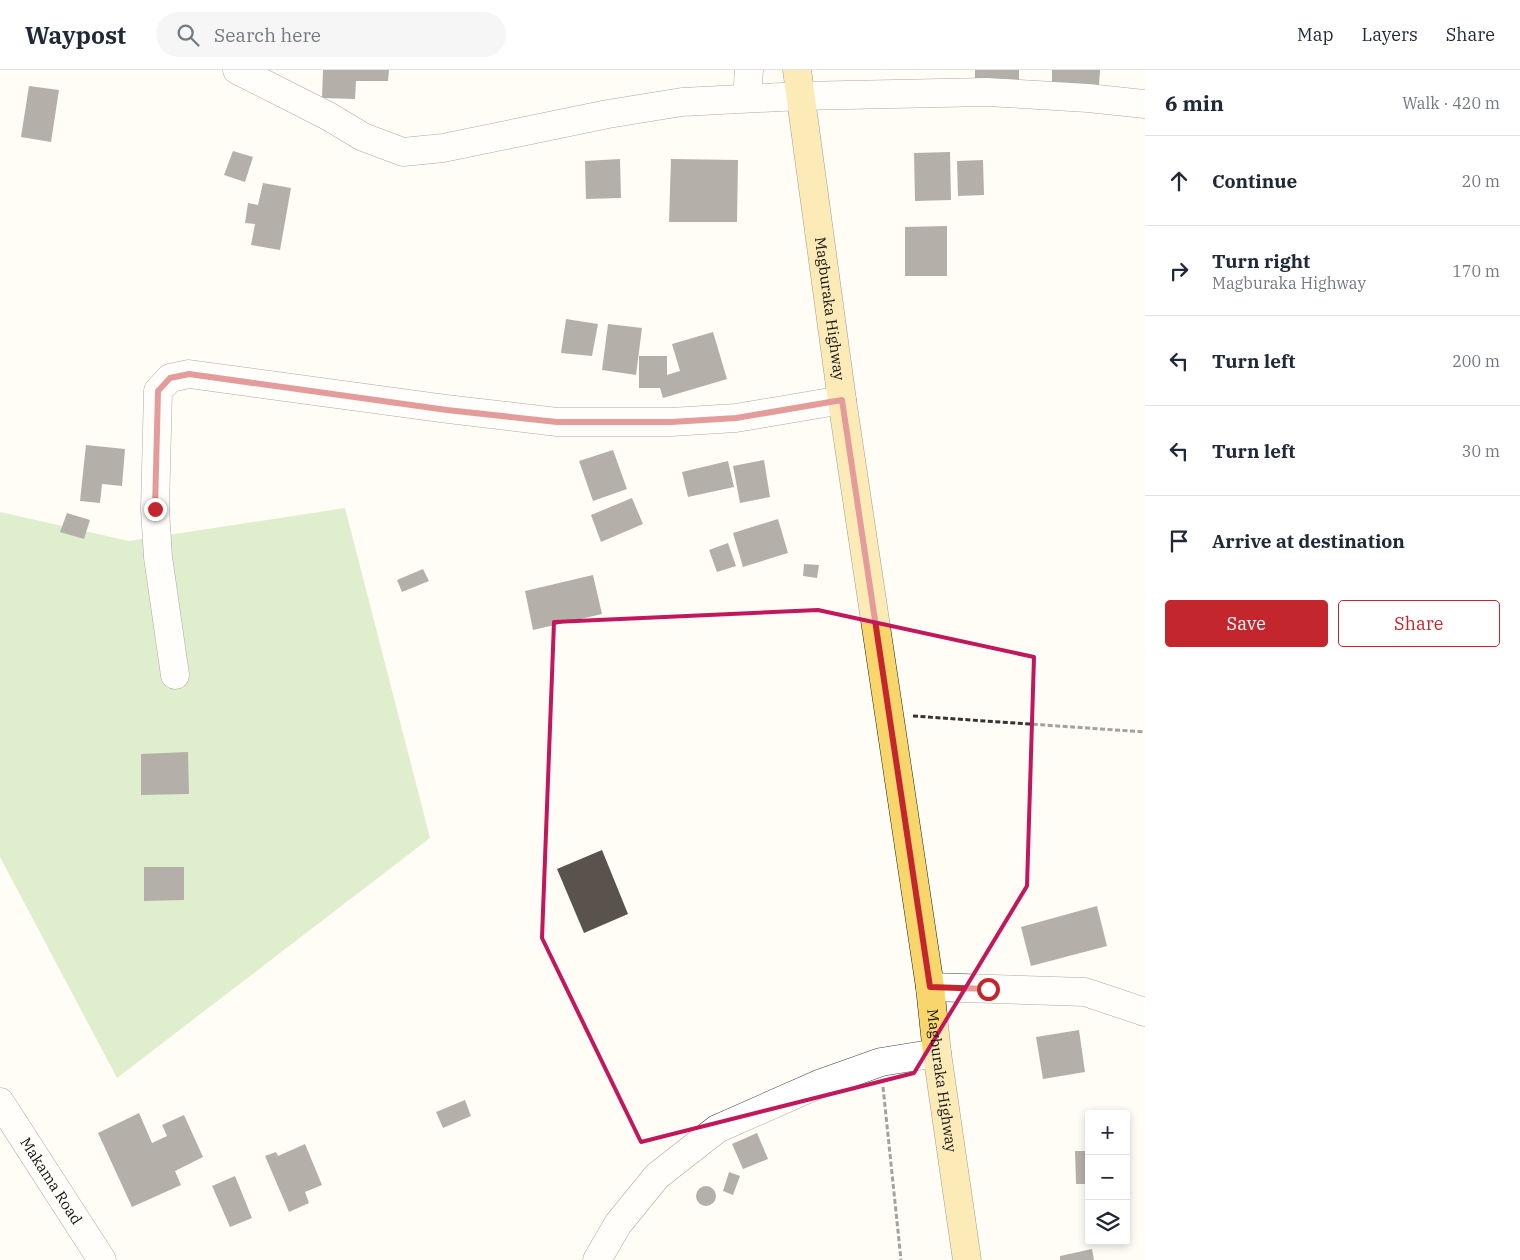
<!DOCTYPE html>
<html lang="en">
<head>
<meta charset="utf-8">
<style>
	body { margin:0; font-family:"IBM Plex Serif",serif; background:#f6f6f7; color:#1f2937 }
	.controls { position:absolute; right:15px; bottom:15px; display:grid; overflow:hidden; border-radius:5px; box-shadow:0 2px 8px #0003 }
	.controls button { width:45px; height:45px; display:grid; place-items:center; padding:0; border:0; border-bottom:1px solid #e0e1e3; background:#fff; color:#1f2937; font:25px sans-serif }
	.stop { position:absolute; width:15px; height:15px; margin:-11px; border:4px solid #c4262e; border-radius:50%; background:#fff }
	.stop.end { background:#c4262e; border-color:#fff; box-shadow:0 1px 5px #0008 }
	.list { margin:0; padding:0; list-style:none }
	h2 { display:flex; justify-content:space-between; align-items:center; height:65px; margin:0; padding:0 20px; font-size:21px }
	h2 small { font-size:16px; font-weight:400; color:#747a83 }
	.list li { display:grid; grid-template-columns:32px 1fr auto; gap:15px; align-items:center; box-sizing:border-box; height:90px; padding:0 20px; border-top:1px solid #e0e1e3 }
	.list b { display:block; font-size:19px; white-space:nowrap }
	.list p { margin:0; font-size:16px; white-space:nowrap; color:#747a83 }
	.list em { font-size:16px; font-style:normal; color:#747a83 }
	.actions { display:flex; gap:10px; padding:15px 20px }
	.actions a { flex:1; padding:11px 0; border:1px solid #c4262e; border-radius:5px; text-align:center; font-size:18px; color:#c4262e }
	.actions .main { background:#c4262e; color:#fff }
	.icon { flex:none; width:28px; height:28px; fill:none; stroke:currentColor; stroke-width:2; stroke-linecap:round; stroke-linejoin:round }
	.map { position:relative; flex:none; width:1145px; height:1190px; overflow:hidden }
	header { display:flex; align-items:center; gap:30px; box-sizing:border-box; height:70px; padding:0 25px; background:#fff; border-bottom:1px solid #e0e1e3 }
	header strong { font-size:24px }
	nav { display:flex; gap:28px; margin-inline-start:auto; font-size:18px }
	.search { width:350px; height:45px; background:#f6f6f7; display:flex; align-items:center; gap:12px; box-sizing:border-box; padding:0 18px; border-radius:28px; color:#747a83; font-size:19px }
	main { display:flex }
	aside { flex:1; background:#fff }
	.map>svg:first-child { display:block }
</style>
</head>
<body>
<header>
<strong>Waypost</strong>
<div class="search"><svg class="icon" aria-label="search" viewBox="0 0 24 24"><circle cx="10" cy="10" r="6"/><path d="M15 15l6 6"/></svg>Search here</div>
<nav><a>Map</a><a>Layers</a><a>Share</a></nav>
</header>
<main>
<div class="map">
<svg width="1145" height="1190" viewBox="0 0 1145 1190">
	<rect width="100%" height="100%" fill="#fffdf5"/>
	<!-- forest -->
	<path fill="#b9dc9c" d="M345 438 430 768 117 1008 0 787V442L129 471Z"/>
	<!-- building -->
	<path fill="#5a524d" d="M323 0H389L388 11H356L355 29 322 28Z
		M975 0H1019V13H975Z
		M1052 0H1100L1099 15 1052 14Z
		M29 16 59 20 51 72 21 67Z
		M233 81 253 87 245 112 224 105Z
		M950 82 951 130 915 131 914 83Z
		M620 89 621 128 586 129 585 91Z
		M671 89 738 90 737 152H669Z
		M983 90 984 125 958 126 957 91Z
		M263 113 291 118 280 180 251 175 255 154 245 153 248 133 258 135Z
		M947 156V206H905V157Z
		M566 249 598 254 592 286 561 283Z
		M608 254 642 258 636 305 602 300Z
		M713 262 727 309 663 328 660 318H639V286H667V305L680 301 672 274Z
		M86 375 125 379 122 416 102 414 100 433 80 431Z
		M613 380 627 419 593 431 579 391Z
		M764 390 770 427 740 433 733 396Z
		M728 391 734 417 688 427 682 402Z
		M632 428 643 454 601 472 591 445Z
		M67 443 90 450 84 469 60 462Z
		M778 449 788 483 743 497 733 463Z
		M728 473 736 496 717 502 709 480Z
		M804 494 819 495 817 508 803 506Z
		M423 499 429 511 402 522 397 510Z
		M593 505 602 544 533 560 525 521Z
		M188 682 189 724 141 725V684Z
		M602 780 628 844 584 863 557 799Z
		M144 797H184V830L144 831Z
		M1097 836 1107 876 1031 896 1021 857Z
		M1079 960 1085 1002 1043 1009 1036 967Z
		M465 1030 471 1046 443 1058 436 1042Z
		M139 1043 152 1073 167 1066 162 1055 184 1045 203 1087 175 1101 181 1115 132 1137 98 1063Z
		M757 1063 768 1089 743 1099 732 1074Z
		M305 1074 322 1115 305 1122 309 1133 289 1142 265 1086 276 1082 278 1086Z
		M1075 1081H1089V1114H1076Z
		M729 1102 740 1106 733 1125 723 1121Z
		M235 1106 252 1148 230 1157 212 1116Z
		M696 1126a10 10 0 1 1 20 0a10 10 0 1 1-20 0Z
		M1092 1179 1094 1190H1060V1186Z"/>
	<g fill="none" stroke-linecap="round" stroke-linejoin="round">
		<!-- street casing -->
		<g stroke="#444" stroke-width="29">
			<g id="street">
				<path d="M237 0 328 46 363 67 403 82 443 78 608 44 682 32 800 26 987 22 1088 28 1145 34"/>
				<path d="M747 28 749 0"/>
				<path d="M175 605 158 487 155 439 158 321 170 308 189 304 447 339 557 352H671L736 348 842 330"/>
				<path d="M930 917 1085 922 1145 942"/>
				<path id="s1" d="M0 1032 102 1190"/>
				<path d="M597 1190 618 1154 657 1106 717 1059 819 1014 881 992 937 983"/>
			</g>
		</g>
		<!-- primary casing -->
		<g stroke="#222" stroke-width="29">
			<g id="primary">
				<path id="s2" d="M797 0 842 330 930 917 937 983 967 1190"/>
			</g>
		</g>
		<!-- path -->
		<path stroke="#333" stroke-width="3" stroke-dasharray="5 2.5" stroke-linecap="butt" d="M913 646 1145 662
			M883 1017 901 1190"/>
		<!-- street -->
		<use href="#street" stroke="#fff" stroke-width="28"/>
		<!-- primary -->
		<use href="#primary" stroke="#f9d66b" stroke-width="28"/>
	</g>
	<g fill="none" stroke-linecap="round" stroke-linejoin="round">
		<!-- route -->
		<path stroke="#c4262e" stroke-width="6" d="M155 439 158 321 170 308 189 304 447 340 557 352H671L736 348 842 330 930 917 988 919"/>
	</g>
	<!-- marked area -->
	<path d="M0 0H1145V1190H0ZM818 540 1034 587 1027 816 914 1003 641 1072 542 868 554 552Z" fill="#fffdf5" fill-opacity=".55" fill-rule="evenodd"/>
	<path fill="none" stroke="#c2185b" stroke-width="4" stroke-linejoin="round" d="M818 540 1034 587 1027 816 914 1003 641 1072 542 868 554 552Z"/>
	<g text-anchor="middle" stroke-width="5" stroke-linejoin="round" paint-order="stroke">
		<!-- street labels -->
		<g font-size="15" fill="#111" stroke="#fff">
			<text dy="5" stroke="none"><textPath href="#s2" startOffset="241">Magburaka Highway</textPath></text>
			<text dy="5" stroke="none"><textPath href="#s2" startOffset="1021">Magburaka Highway</textPath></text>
			<text dy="5" stroke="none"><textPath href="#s1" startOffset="94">Makama Road</textPath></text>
		</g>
	</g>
</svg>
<div class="controls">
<button>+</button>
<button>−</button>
<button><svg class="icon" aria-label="layers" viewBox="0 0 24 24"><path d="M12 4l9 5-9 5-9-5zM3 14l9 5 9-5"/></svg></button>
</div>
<div class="stop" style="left:988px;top:919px"></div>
<div class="stop end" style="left:155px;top:439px"></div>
</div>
<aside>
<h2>6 min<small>Walk · 420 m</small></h2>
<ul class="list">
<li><svg class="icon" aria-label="ahead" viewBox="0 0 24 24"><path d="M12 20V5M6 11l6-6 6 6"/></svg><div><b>Continue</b></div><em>20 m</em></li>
<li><svg class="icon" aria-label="right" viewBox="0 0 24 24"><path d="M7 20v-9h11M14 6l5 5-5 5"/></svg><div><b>Turn right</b><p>Magburaka Highway</p></div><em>170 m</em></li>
<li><svg class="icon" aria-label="left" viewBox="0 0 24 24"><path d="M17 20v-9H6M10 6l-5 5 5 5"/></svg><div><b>Turn left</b></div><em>200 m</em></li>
<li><svg class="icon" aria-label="left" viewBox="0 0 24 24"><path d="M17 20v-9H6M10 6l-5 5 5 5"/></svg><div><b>Turn left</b></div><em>30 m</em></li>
<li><svg class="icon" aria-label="arrive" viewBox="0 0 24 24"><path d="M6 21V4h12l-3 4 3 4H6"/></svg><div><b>Arrive at destination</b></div></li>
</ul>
<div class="actions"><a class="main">Save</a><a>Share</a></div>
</aside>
</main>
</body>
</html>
